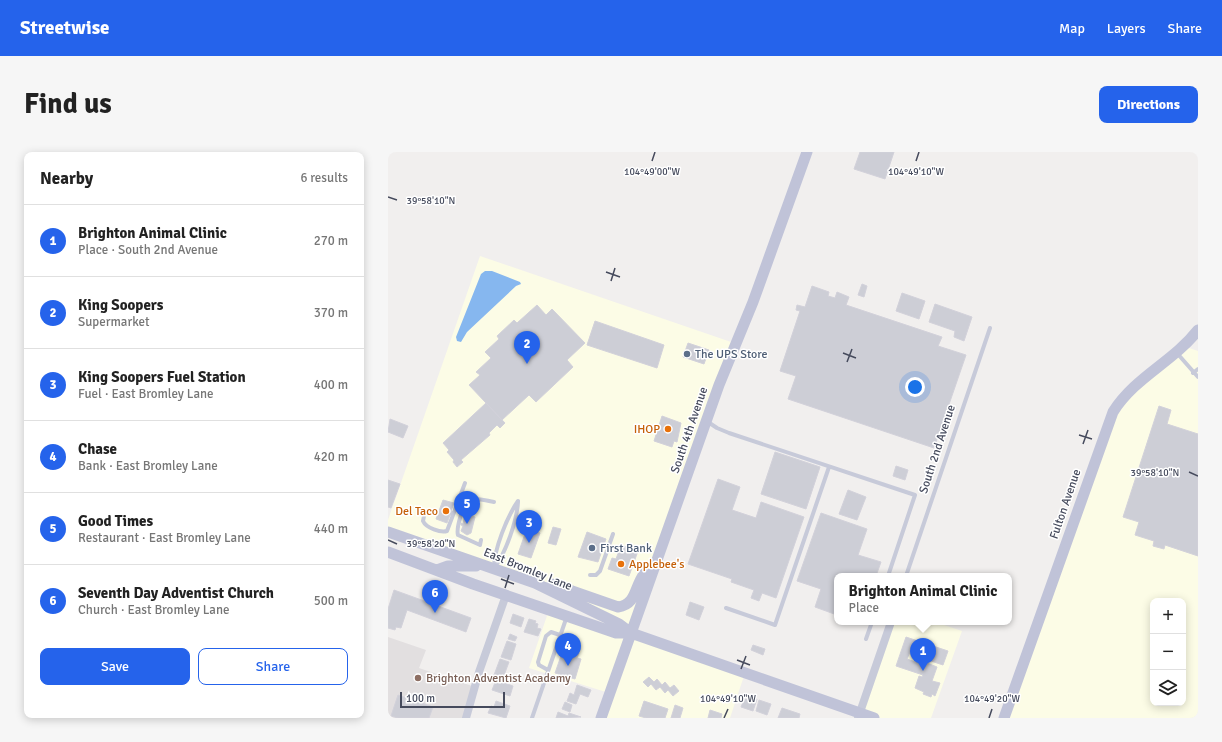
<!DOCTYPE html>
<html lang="en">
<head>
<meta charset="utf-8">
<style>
	body { margin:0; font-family:Signika,sans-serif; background:#f6f6f6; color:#222 }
	.controls { position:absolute; right:12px; bottom:12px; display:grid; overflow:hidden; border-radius:8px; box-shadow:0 2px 10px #0003 }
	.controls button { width:36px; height:36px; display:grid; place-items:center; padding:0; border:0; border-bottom:1px solid #e0e0e0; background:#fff; color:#222; font:20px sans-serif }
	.scale { position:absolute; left:12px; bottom:10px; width:105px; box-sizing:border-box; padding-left:4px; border:2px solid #454a5c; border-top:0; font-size:11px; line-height:14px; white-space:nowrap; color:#454a5c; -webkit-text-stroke:3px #fff; paint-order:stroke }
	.you { position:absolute; left:527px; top:235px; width:14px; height:14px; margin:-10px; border:3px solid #fff; border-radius:50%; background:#1a73e8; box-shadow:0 0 0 6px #1a73e833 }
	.badge { display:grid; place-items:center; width:26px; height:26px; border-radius:50%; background:#2563eb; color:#fff; font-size:13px; font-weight:700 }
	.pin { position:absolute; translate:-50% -33px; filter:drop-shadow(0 1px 2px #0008) }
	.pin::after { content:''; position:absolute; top:21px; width:14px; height:12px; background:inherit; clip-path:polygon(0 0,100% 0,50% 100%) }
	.popup { position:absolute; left:446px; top:421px; width:178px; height:52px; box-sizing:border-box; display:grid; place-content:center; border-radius:8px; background:#fff; filter:drop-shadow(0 1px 3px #0005); font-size:13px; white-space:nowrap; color:#767676 }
	.popup b { font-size:15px; color:#222 }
	.popup::after { content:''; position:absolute; left:50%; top:100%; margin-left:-8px; border:8px solid transparent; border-top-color:#fff }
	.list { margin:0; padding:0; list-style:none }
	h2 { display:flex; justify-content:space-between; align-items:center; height:52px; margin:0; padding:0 16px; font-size:17px }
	h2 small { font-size:13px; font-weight:400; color:#767676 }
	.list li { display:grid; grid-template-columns:26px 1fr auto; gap:12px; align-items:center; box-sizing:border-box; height:72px; padding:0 16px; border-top:1px solid #e0e0e0 }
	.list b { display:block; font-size:15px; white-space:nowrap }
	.list p { margin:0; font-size:13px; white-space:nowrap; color:#767676 }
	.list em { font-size:13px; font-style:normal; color:#767676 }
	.actions { display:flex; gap:8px; padding:12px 16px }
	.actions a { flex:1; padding:9px 0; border:1px solid #2563eb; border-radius:8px; text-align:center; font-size:14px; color:#2563eb }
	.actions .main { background:#2563eb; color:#fff }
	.icon { flex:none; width:22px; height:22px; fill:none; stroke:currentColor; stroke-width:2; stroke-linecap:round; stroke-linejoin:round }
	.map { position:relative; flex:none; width:810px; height:566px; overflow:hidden; border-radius:8px }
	header { display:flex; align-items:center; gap:24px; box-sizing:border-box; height:56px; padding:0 20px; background:#2563eb; color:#fff }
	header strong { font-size:19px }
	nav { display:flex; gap:22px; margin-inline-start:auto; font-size:14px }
	.intro { display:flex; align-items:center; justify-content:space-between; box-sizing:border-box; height:96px; padding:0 24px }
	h1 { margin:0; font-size:28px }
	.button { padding:10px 18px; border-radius:8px; background:#2563eb; color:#fff; font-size:14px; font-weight:700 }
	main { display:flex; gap:24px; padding:0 24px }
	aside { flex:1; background:#fff; border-radius:8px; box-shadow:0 2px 10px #0003 }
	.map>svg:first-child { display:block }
</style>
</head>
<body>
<header>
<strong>Streetwise</strong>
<nav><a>Map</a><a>Layers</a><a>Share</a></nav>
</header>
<div class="intro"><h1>Find us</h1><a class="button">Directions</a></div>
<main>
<aside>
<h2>Nearby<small>6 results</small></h2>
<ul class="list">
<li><span class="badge">1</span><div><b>Brighton Animal Clinic</b><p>Place · South 2nd Avenue</p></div><em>270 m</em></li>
<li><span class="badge">2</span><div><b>King Soopers</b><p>Supermarket</p></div><em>370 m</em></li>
<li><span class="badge">3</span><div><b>King Soopers Fuel Station</b><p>Fuel · East Bromley Lane</p></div><em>400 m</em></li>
<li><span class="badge">4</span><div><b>Chase</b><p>Bank · East Bromley Lane</p></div><em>420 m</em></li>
<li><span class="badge">5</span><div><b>Good Times</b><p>Restaurant · East Bromley Lane</p></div><em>440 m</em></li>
<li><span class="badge">6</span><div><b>Seventh Day Adventist Church</b><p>Church · East Bromley Lane</p></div><em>500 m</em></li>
</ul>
<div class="actions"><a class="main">Save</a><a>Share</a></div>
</aside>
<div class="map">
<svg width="810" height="566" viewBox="0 0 810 566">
	<rect width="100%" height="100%" fill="#f1efee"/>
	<!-- commercial -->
	<path fill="#fcfce6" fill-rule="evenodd" d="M92 104 346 191 243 481 357 521 342 566H213L221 541 141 516 161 458 242 481 106 416 0 379V368Z
		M795 194 810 199V566H616L725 260ZM765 449H795V551H765Z
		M503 470H547L574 479 543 566H486L472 561Z"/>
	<!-- education -->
	<path fill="#e2dfe0" d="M0 485 38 498 31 516 87 535 78 566H0Z"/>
	<!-- water -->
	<path fill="#86b7ef" d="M97 119H104L132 130 133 132 128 134 79 180 73 190 69 189 68 185 93 122Z"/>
	<!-- building -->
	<path fill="#cdced6" stroke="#d2d1da" d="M472 0H506L497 27 466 17Z
		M474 132 479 134 476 145 470 143Z
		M424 134 441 140 440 144 447 146 449 140 461 145 458 153 554 185 550 194 578 203 546 296 400 247 408 224 392 219 412 159 408 158 409 153 417 155Z
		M514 141 537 149 531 167 508 159Z
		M547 152 584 165 576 189 566 185 567 179 541 170Z
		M149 153 158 163 164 157 197 191 179 208 185 215 148 250 141 243 114 268 81 233 92 223 88 220 103 206 97 200 111 187 109 184 126 168 129 171Z
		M207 169 276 193 269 216 199 193Z
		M300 191 321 198 316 212 295 205Z
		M98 251 117 271 112 276 109 273 101 281 102 283 73 308 75 310 69 315 65 310 66 308 59 300 61 298 55 291Z
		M771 254 783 258 779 272 810 282V404L777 393 776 397 765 394 766 389 747 383 751 370 735 365Z
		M274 264 293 271 289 290 286 289 284 295 266 289Z
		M2 267 20 274 15 286 0 280Z
		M387 300 432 315 418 357 373 342Z
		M508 314 520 318 517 328 505 324Z
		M330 327 352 335 344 358 368 366 373 350 416 365 388 446 374 441 371 449 363 446 366 438 343 430 344 427 300 412Z
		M0 328 12 332 3 356 0 355Z
		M460 338 478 345 469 368 451 362Z
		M55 348 66 351 63 359 66 360 65 364 62 363 59 371 48 367Z
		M433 361 479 377 470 403 493 410 488 424H449V463L427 455 433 437 409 429Z
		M77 362 87 365 83 381 79 383 73 379 75 374 73 373V371L75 372Z
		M165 375 173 377 168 393 160 391Z
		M139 376 152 381 143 406 130 402Z
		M199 380 218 387 210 410 190 405Z
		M233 393 250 399 241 424 220 417 224 406 228 407Z
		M6 438 83 466 78 480 19 458 13 476 8 475 7 478 0 476V457Z
		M302 450 316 455 311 468 298 463Z
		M125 462 136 466 133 475 122 471Z
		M141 467 148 469 147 471 150 472 149 476 153 477 150 484 136 480Z
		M122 482 129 485 127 489 120 487Z
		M518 485 560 499 555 513 540 508 543 502 524 495 519 507 538 514 539 511 549 515 544 529 552 531 547 544 544 542 543 545 535 542 536 540 527 536 531 524 534 525 535 523 508 514Z
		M119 489 128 492 123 508 113 505Z
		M365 493 377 497 375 503 363 498Z
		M179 497 191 501 189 506 193 507 187 527 167 521 174 501 177 502Z
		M112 507 121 510 115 526 106 523Z
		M261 525 266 530 269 527 274 533 277 530 282 536 286 533 291 539 285 544 280 538 277 541 272 535 268 538 263 532 260 535 255 530Z
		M108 528 125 534 122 544 104 538Z
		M189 533 203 538 200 545 192 542 188 552 179 549 182 541 186 543Z
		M10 543 45 555 41 566H10L3 564Z
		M358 543 369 547 365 559 353 555Z
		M371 548 383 552 379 563 368 559Z
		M108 549 122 554 118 566 100 561 103 554 106 555Z
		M256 549 280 557 277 566H258L251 564Z
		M177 550 184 553 182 560 174 557Z
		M287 553 295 556 292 566H283Z
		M394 556 412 562 411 566H390Z
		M322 558 334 562 333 566H320Z
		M170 560 180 564 181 561 193 565 168 566Z"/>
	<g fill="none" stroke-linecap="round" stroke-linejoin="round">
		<!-- lane -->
		<path stroke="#c7cad9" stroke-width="4" d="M788 200 810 225
			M805 221 810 217
			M320 270 329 276 341 281 527 343 500 424
			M36 364 35 369C38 376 53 381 59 379L77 331
			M93 388 92 393 70 383C68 377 75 351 81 348 88 345 99 349 106 350
			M106 416C106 397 119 365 130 349
			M106 416C118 401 129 368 130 350
			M202 423H208L212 419 225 382
			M518 424 602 176
			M338 456 387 473 441 315
			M478 487 484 470
			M160 518 151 513 150 510 158 484 163 480 172 483
			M144 566 179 464"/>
		<!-- street -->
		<path stroke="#c7cad9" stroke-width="8" d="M78 566 91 520 118 443
			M470 566 503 470"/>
		<!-- secondary -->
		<path stroke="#c0c3d8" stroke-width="11" d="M0 380 147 431 231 472 243 481 486 566
			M0 400 85 432 228 481H243
			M49 418 60 414H88
			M164 432 230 455C249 452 246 435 256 422 258 419 263 417 266 415
			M213 566 331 233 365 150 419 0
			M616 566 725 260C747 225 785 210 810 178"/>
	</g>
	<!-- ticks -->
	<path fill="none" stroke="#454a5c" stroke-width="1.5" d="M264 9 267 0M528 9 531 0M0 45 9 48M218 120 232 125M223 129 227 116M455 201 468 206M459 210 464 197M691 283 704 287M695 292 700 278M801 320 810 324M0 388 9 392M113 427 126 432M117 436 121 423M349 508 362 513M353 517 358 504M336 566 340 557M601 566 604 557"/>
	<!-- markers -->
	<g fill="#5c6f8a" stroke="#fff" stroke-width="1.5">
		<circle cx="299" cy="202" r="4"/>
		<circle cx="204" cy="396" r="4"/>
	</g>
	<g fill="#e8710a" stroke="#fff" stroke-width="1.5">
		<circle cx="280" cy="277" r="4"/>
		<circle cx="58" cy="359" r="4"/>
		<circle cx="233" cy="412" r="4"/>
	</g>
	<circle fill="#8d6e63" stroke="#fff" stroke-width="1.5" cx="30" cy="526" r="4"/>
	<g text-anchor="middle" stroke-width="3" stroke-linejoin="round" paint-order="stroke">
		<!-- service labels -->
		<g font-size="12" fill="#4e5e75" stroke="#fff" text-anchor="start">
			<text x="307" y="206">The UPS Store</text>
			<text x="212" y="400">First Bank</text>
		</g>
		<!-- food labels -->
		<g font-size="12" fill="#c56008" stroke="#fff" text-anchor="end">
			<text x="272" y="281">IHOP</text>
			<text x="50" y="363">Del Taco</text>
			<text x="241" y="416" text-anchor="start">Applebee's</text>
		</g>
		<!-- street labels -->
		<g font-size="12" fill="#454a5c" stroke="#fff">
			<text transform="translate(301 278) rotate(-71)" y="4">South 4th Avenue</text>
			<text transform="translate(549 297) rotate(-72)" y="4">South 2nd Avenue</text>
			<text transform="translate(677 352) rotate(-71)" y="4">Fulton Avenue</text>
			<text transform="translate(140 417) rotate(22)" y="4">East Bromley Lane</text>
		</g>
		<!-- education labels -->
		<g font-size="12" fill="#785e54" stroke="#fff" text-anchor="start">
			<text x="38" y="530">Brighton Adventist Academy</text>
		</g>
	</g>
	<g font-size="10" text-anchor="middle" fill="#454a5c" stroke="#fff" stroke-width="3" stroke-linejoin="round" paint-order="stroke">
		<text x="528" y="23">104°49'10"W</text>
		<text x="264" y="23">104°49'00"W</text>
		<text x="43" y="52">39°58'10"N</text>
		<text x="767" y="324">39°58'10"N</text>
		<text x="43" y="395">39°58'20"N</text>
		<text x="340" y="550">104°49'10"W</text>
		<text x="604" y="550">104°49'20"W</text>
	</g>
</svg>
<div class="controls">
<button>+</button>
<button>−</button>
<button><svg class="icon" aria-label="layers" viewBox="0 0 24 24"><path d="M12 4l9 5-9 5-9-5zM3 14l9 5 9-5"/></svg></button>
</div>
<div class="scale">100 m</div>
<div class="you"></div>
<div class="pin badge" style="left:535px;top:519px">1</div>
<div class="popup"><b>Brighton Animal Clinic</b>Place</div>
<div class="pin badge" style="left:139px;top:212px">2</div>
<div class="pin badge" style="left:141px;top:391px">3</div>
<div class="pin badge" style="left:180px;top:514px">4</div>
<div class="pin badge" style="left:79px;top:372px">5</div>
<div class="pin badge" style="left:47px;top:461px">6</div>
</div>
</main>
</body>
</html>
